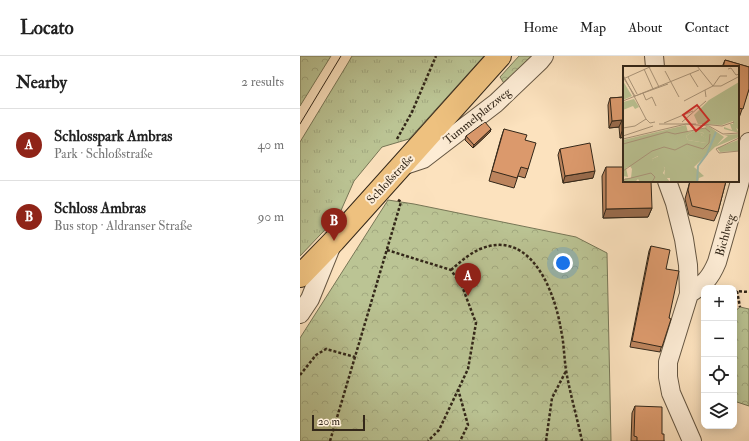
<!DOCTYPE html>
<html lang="en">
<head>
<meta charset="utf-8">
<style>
	body { margin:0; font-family:"IM FELL Double Pica",serif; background:#f2f2f2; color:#222 }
	.controls { position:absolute; right:12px; bottom:12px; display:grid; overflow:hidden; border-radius:8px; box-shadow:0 2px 10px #0003 }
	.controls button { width:36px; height:36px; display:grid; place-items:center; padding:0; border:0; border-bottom:1px solid #e0e0e0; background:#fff; color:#222; font:20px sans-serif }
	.scale { position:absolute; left:12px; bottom:10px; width:53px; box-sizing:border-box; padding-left:4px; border:2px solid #332719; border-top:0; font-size:11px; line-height:14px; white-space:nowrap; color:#332719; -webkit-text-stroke:3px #fdecd5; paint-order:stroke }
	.you { position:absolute; left:263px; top:207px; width:14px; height:14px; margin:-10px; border:3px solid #fff; border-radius:50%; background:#1a73e8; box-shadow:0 0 0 6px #1a73e833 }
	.badge { display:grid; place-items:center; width:26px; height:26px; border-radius:50%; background:#8f2418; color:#fff; font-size:13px; font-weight:700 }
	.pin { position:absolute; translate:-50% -33px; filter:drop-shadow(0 1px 2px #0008) }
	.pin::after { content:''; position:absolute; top:21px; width:14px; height:12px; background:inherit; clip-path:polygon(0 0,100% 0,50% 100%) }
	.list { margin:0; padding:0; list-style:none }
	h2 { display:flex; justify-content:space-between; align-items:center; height:52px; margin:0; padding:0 16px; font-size:17px }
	h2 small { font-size:13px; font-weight:400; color:#767676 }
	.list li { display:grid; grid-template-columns:26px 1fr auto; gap:12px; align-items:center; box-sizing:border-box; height:72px; padding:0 16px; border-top:1px solid #e0e0e0 }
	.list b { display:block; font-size:15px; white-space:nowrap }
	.list p { margin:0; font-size:13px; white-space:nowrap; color:#767676 }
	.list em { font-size:13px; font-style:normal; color:#767676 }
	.icon { flex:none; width:22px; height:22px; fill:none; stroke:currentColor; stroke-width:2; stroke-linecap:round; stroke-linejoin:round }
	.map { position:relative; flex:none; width:449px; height:385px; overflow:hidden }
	header { display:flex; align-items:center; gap:24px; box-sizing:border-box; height:56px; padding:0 20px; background:#fff; border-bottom:1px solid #e0e0e0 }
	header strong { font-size:19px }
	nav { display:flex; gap:22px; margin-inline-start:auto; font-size:14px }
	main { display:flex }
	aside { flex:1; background:#fff }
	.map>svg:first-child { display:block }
</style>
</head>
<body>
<header>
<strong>Locato</strong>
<nav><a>Home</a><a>Map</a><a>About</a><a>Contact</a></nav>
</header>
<main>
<aside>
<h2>Nearby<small>2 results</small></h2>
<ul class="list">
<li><span class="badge">A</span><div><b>Schlosspark Ambras</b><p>Park · Schloßstraße</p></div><em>40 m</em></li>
<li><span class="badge">B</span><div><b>Schloss Ambras</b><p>Bus stop · Aldranser Straße</p></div><em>90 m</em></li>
</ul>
</aside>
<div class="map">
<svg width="449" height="385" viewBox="0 0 449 385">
	<defs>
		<pattern id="grass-tufts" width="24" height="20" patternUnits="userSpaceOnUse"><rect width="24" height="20" fill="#bbc494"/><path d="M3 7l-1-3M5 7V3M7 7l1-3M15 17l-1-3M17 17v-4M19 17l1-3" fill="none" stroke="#a1a87f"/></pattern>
		<pattern id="forest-crowns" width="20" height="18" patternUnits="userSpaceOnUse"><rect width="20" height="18" fill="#bbc494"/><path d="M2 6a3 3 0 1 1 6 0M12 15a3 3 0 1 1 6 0" fill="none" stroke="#a1a87f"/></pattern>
	</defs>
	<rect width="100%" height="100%" fill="#fce2be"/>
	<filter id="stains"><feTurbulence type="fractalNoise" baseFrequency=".005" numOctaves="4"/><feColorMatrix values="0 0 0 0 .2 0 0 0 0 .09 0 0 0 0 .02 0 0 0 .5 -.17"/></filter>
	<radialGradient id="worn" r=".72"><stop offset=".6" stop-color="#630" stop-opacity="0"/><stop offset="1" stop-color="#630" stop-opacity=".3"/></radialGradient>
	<!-- grass -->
	<path fill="url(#grass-tufts)" stroke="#777656" d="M52 0H184L109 83 82 91 54 125 39 159 0 200V86L48 7Z"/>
	<!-- forest -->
	<path fill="url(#forest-crowns)" stroke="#777656" d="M0 0H31L0 50Z
		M219 0H237L205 29 200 21Z
		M88 144 114 148 276 181 307 197 311 385H0V282Z
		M440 251 449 253V350L434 345V256Z"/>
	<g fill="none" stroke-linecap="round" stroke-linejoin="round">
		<!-- minor casing -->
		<g stroke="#655642" stroke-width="20">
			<path id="minor" d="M354 0 355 11
				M102 110 123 103 196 47 240 5 244 0
				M367 125 375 147 384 183 388 209 389 238 368 306V321L371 337 392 385
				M389 238C404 228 410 223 417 206L439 129 449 86
				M0 258 10 243 31 191"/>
		</g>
		<!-- major casing -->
		<g stroke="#332719" stroke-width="24">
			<path id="major" d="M0 220 34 185 200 0"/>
		</g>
		<!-- path -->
		<path stroke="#332719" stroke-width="2.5" stroke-dasharray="3 2" stroke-linecap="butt" d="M97 83 112 56 136 0
			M87 194 151 214 162 230 176 267 168 313 139 374 128 385
			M151 214C160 206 169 198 180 193 231 172 255 236 261 274 264 287 264 301 266 314 270 338 277 361 282 385
			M434 235 449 236
			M437 235 440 251
			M0 319 16 299 26 293 55 301
			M158 333 168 369 160 385
			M30 385 101 146 97 143
			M246 385 252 342 266 315"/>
		<!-- minor -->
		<use href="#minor" stroke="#fdecd5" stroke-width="18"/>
		<!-- major -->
		<use href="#major" stroke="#eec17f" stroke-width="22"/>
		<!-- tram -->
		<path stroke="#332719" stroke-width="1" d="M0 68 41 0"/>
	</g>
	<!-- wall -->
	<path fill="#bc845d" stroke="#332719" d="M425 4 449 11V33L439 62H438V11H422Z
		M324 41V81L320 82 319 71 309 72 308 49 310 42Z
		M191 73 190 76 173 92 165 84 166 80Z
		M204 73 225 84 228 113 225 122 218 120 214 132 189 125 201 82Z
		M260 93 293 122 263 127 258 99Z
		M306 111 352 152 348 161 303 162 302 120Z
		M390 125H426L418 156 414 165 389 159 385 143Z
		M351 190 366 213 369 262 360 296 330 291 349 195Z
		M335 350 362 378 364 385H331L332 357Z"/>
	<!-- shaded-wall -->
	<path fill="#996b4c" stroke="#332719" d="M322 64 319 71 309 72 312 65Z
		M191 73 190 76 173 92 174 89Z
		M322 75H324V81L320 82Z
		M295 115 293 122 263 127 265 120Z
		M352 152 348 161 303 162 306 153Z"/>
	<!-- building -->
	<path fill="#db996c" stroke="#332719" d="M425 4 449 11V33L443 53 438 52V11H423Z
		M324 41V75H322V64L312 65 310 42Z
		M185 66 191 73 174 89 166 80Z
		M204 73 227 79 225 84 236 87 228 113 221 111 217 122 192 115Z
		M290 87 295 115 265 120 260 93Z
		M306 111H324V125H351L352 152 306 153Z
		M390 125H426L418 156 392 150 388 134Z
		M351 190 370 194 366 213 379 215 369 262 371 263 362 291 332 285Z
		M335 350 362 351V378H364V385H337V381L334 380Z"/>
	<g text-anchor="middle" stroke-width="4" stroke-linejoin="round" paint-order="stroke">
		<!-- street labels -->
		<g font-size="12" fill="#332719" stroke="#fdecd5">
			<text transform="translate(177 60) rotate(-39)" y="4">Tummelplatzweg</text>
			<text transform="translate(90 123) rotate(-47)" y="4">Schloßstraße</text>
			<text transform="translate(425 179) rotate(-74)" y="4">Bichlweg</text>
		</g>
	</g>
	<!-- overview -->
	<g transform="translate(323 10)">
		<rect width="116" height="116" fill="#fce2be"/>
		<path d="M71 65 81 67 78 69 84 72 83 77 65 74 63 70ZM115 74 116 85 97 86 94 82ZM36 90 42 103 40 107 47 116H32L29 93Z" fill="#bbc494"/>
		<path d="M116 16V64L113 62 116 67 101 63V61L109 64 107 58H110V55L99 59 75 58 71 49 86 34ZM63 59 65 66 82 62 83 60 87 61 101 71 94 79 105 70 101 69 116 68V71L92 81 71 101 81 110 76 112 75 116H47V112H41L42 102 36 96 35 90 29 93 33 104 32 116H17L15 113 12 116H0L2 112H8L9 103 7 100 3 102 5 111 0 110V74ZM71 65 81 67 78 69 83 72V77L65 74 63 70Z" fill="#bbc494" fill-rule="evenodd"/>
		<path d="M0 15 9 30 0 34ZM11 33 16 41 12 43 10 40 0 44V36Z" fill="#bbc494"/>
		<path fill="none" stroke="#9fbeb1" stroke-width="2" d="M74 116 75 100 84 88 93 66"/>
		<path fill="none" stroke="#ac977c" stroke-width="1" d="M74 0 90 20M26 1 36 21M21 3 30 23M105 3 108 2 113 9 116 8M42 5 56 31M67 8 75 21M0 9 23 53 27 57 32 56M0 11 12 30 45 18M5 11 14 28M0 13 29 0M90 20H98L115 11M20 27 23 34 29 31 33 40M83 31 82 24 90 20 97 10H104M0 35 76 4M61 35 82 24M59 56 83 35M41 57 70 45M36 58H73M79 58 99 60 111 56M0 62 12 60 23 53M0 70 30 60M116 72 93 83 96 87 116 85M0 73 63 58 86 60 100 68 116 67M0 78 44 66 52 68 82 62 87 66M0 105 29 85 41 81 52 84 64 78 80 83 86 77 87 68M0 114 28 107 32 111 29 116"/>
		<path fill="#d62828" fill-opacity="0.15" stroke="#d62828" stroke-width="2" d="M74 39 86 54 73 65 60 49Z"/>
		<rect width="116" height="116" fill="none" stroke="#332719" stroke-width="2"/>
	</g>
	<rect width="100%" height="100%" filter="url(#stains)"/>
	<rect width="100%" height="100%" fill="url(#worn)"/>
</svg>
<div class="controls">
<button>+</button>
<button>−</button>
<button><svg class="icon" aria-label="locate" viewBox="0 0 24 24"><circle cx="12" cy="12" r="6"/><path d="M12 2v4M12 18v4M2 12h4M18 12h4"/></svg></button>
<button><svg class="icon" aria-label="layers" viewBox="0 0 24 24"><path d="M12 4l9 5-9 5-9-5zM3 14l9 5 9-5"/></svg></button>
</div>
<div class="scale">20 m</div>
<div class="you"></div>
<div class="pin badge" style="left:168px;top:240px">A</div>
<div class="pin badge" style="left:34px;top:185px">B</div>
</div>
</main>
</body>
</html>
